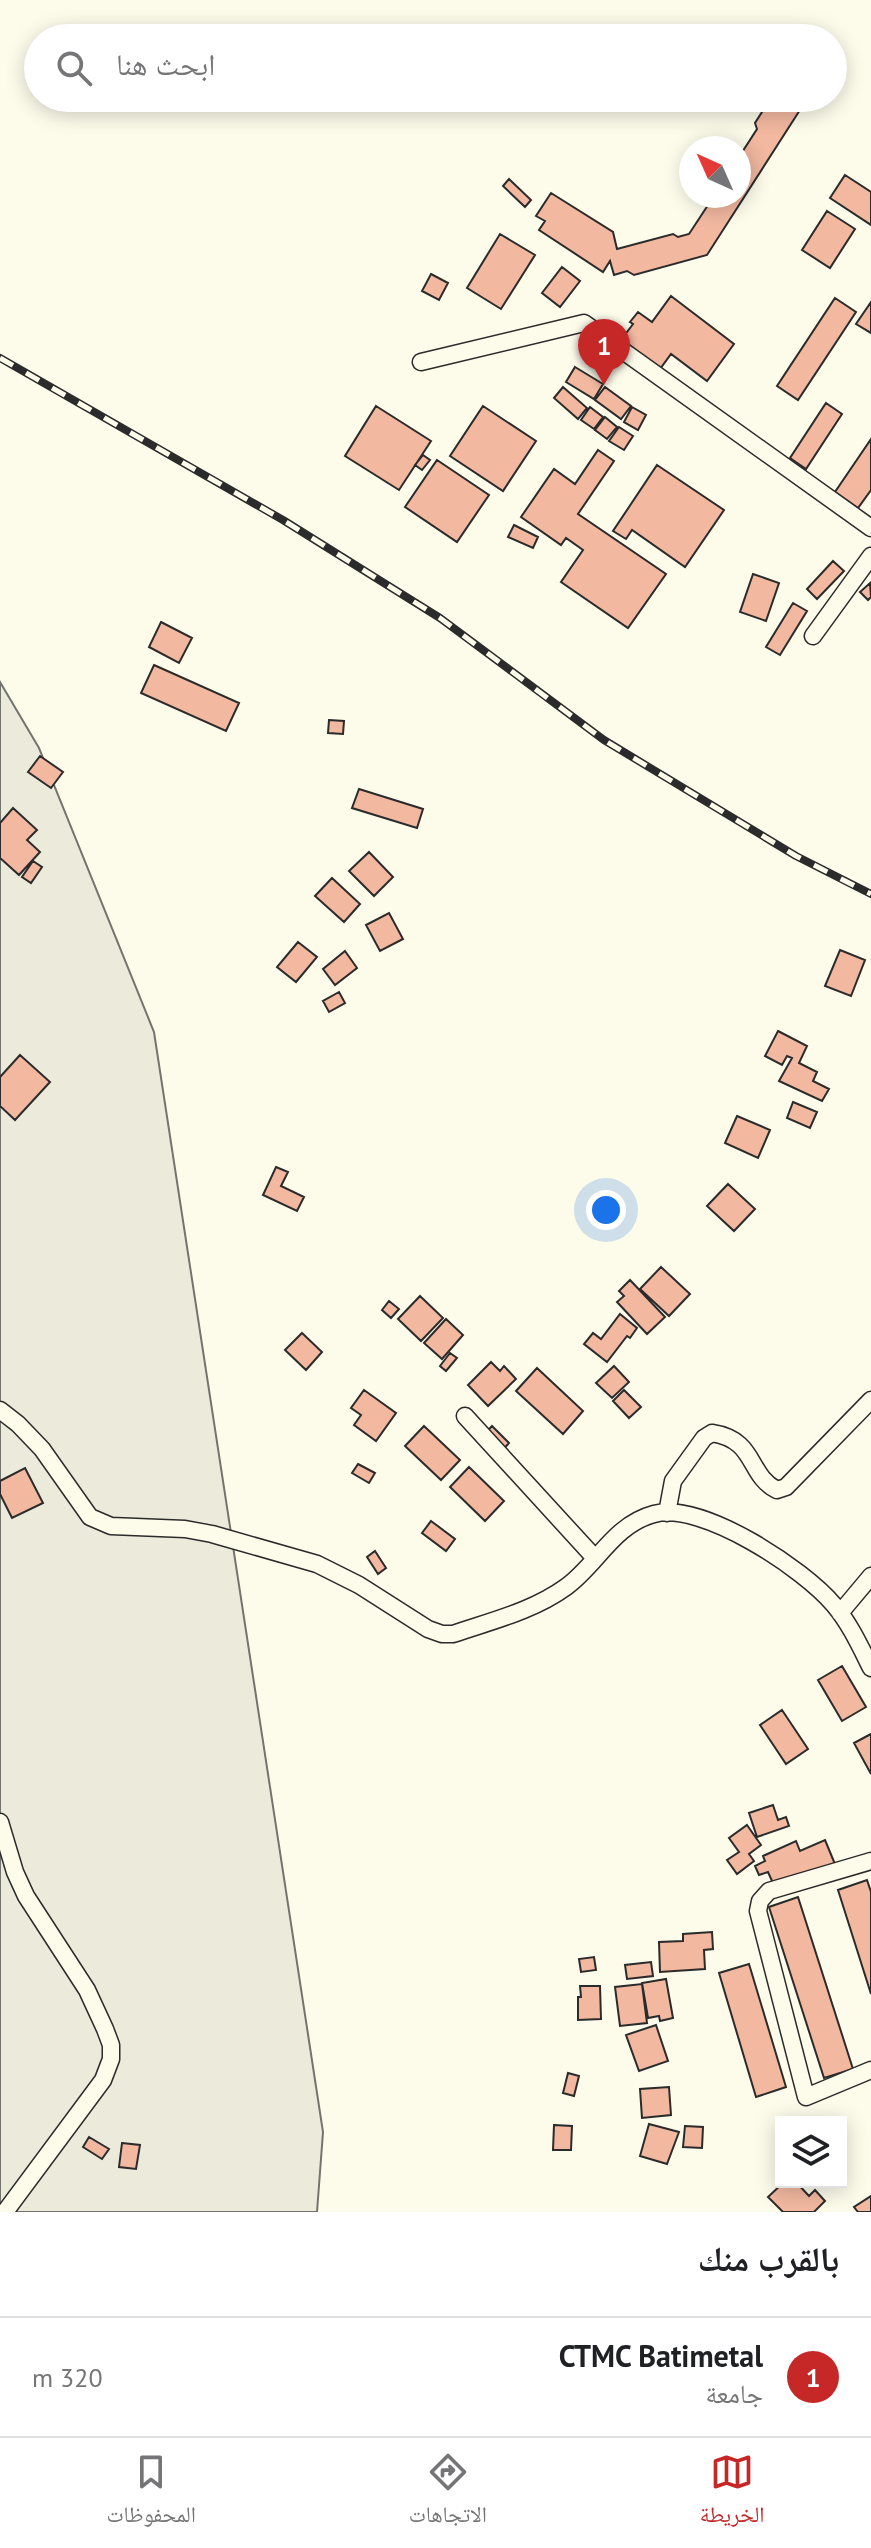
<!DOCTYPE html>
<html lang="ar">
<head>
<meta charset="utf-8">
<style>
	body { margin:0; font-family:"PT Sans","Noto Naskh Arabic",sans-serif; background:#f2f2f2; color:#202124; direction:rtl }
	.controls { position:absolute; right:24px; bottom:24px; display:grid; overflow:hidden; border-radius:0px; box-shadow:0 4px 20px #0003 }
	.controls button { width:72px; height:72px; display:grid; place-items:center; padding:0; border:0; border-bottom:2px solid #e0e0e0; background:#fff; color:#202124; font:40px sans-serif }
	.compass { position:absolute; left:679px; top:136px; width:72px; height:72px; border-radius:50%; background:#fff; box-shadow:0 4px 20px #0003; rotate:315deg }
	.you { position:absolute; left:606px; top:1210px; width:28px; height:28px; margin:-20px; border:6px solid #fff; border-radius:50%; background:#1a73e8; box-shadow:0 0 0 12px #1a73e833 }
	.badge { display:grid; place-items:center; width:52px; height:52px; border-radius:50%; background:#c62828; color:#fff; font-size:26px; font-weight:700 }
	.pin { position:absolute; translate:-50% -66px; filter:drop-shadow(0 2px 4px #0008) }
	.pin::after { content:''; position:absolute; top:42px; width:28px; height:24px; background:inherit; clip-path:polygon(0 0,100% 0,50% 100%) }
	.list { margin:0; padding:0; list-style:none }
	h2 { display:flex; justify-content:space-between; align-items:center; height:104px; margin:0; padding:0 32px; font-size:34px }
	h2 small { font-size:26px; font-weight:400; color:#757577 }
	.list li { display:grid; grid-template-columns:52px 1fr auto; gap:24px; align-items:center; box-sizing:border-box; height:120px; padding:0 32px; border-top:2px solid #e0e0e0 }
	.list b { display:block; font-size:30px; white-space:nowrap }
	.list p { margin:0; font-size:26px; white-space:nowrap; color:#757577 }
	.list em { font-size:26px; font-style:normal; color:#757577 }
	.icon { flex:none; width:44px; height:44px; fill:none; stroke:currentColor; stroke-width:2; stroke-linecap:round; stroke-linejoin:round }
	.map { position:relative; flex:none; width:871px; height:2212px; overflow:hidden; direction:ltr }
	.search { position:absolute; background:#fff; box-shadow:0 4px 20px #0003; left:24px; right:24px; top:24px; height:88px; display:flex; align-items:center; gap:20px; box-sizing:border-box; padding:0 28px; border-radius:44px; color:#757577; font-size:30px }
	.sheet { height:224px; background:#fff }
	nav { display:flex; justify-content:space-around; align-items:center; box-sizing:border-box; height:112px; border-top:2px solid #e0e0e0; background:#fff; font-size:22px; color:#757577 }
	nav a { display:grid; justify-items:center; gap:4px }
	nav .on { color:#c62828 }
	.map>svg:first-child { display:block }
</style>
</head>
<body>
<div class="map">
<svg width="871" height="2212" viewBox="0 0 871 2212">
	<rect width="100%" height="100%" fill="#fdfbea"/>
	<!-- green -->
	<path fill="#ecebdb" stroke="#74746e" stroke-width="2" d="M0 682 39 748 154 1032 323 2132 317 2212H0Z"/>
	<!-- building -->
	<path fill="#f2b8a0" stroke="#2b2b2b" stroke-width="2" d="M771 98 807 99 707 255 634 275 627 271 614 275 610 261 603 272 539 230 545 221 536 216 551 193 613 232 617 249 673 234 678 237 689 234 714 196H739V157L757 129 755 123Z
		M845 175 871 192V225L830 198Z
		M509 179 531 200 525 207 503 186Z
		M827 211 855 229 830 268 802 250Z
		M500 234 535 255 501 309 467 288Z
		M562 267 580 281 560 307 542 293Z
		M431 274 448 283 439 300 422 291Z
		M671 296 734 344 707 381 671 354 660 369 621 340 633 324 630 322 638 312 652 322Z
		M835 298 856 312 798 400 777 386Z
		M871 302V333L856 324Z
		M575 367 603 384 594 399 566 382Z
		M563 387 587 408 578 419 554 398Z
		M605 387 631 406 621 419 595 400Z
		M826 403 842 414 806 469 790 458Z
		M376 406 431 441 399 490 345 456Z
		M483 406 536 441 503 491 450 456Z
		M590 407 603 417 594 429 581 420Z
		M632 407 646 415 638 430 624 422Z
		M605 417 617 427 607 439 595 430Z
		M619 427 633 436 624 450 609 441Z
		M871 439V490L858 508 835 492Z
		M598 450 614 461 578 514 666 574 628 628 561 582 583 550 566 538 561 545 521 517 554 469 575 484Z
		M423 455 430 460 422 470 415 465Z
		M437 460 489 495 457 542 405 507Z
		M657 465 724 510 685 567 632 530 626 539 613 531Z
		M514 525 538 537 533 548 508 537Z
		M833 561 844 571 817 599 807 589Z
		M753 574 779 583 766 621 740 612Z
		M870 583 871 597 868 600 860 592Z
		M793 603 807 611 780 655 766 647Z
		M161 622 192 638 179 663 149 647Z
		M154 665 239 703 226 731 141 693Z
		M329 720 344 721 343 734 328 733Z
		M40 756 63 772 51 788 28 772Z
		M359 789 423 809 417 828 352 808Z
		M13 808 37 830 27 840 40 852 19 875 0 858V823Z
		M369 852 393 877 374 896 349 871Z
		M33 861 42 867 31 883 22 877Z
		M332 878 360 904 344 922 315 896Z
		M389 913 403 939 380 951 366 925Z
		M298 942 317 957 296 982 277 967Z
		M840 950 865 960 851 996 825 986Z
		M345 951 357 968 335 985 323 969Z
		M339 992 345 1003 329 1012 323 1001Z
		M778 1031 807 1046 799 1063 817 1072 813 1081 829 1089 822 1101 779 1081 792 1058 787 1056 782 1065 765 1056Z
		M20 1055 50 1082 15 1120 0 1106V1077Z
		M793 1102 817 1112 810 1128 787 1118Z
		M737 1116 770 1130 758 1158 725 1143Z
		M276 1167 288 1172 281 1186 304 1197 297 1211 263 1195Z
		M728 1184 755 1209 734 1231 707 1206Z
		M661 1267 690 1294 669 1316 640 1289Z
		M630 1280 665 1317 647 1334 617 1302 624 1296 619 1291Z
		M420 1296 443 1318 421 1341 398 1319Z
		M389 1301 399 1309 391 1318 382 1310Z
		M620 1314 637 1328 630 1338 627 1336 607 1362 584 1344 593 1333 601 1339Z
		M446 1319 463 1335 442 1359 424 1343Z
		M302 1333 322 1352 306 1370 285 1350Z
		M450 1353 457 1358 446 1371 440 1366Z
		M491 1362 500 1371 504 1366 516 1379 488 1406 468 1385Z
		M614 1366 629 1382 612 1398 596 1383Z
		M537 1368 583 1411 563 1434 516 1391Z
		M364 1390 396 1413 376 1441 354 1425 361 1415 351 1408Z
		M624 1390 641 1407 629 1418 613 1401Z
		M424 1426 460 1460 441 1480 405 1446Z
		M492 1426 509 1443 498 1455 481 1438Z
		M358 1464 375 1473 369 1483 352 1473Z
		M469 1467 504 1501 485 1521 450 1487Z
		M25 1468 43 1503 12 1518 0 1494V1481Z
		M431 1521 455 1539 446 1551 422 1533Z
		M375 1551 386 1568 378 1574 367 1557Z
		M842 1666 866 1707 842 1721 818 1680Z
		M782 1710 808 1749 786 1764 760 1725Z
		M871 1734V1774L854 1743Z
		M773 1805 778 1820 786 1817 789 1826 757 1837 749 1813Z
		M747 1825 761 1845 749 1854 754 1861 737 1874 727 1860 739 1852 729 1838Z
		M825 1840 837 1869 776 1890 768 1872 759 1875 755 1866 765 1861 763 1856 796 1841 800 1851Z
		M867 1880 871 1892V1994L838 1890Z
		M798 1897 853 2069 824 2078 769 1907Z
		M712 1932 713 1949 704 1950 705 1969 660 1972 659 1942 683 1941V1934Z
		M594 1957 596 1970 581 1972 579 1959Z
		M651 1962 653 1976 627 1979 625 1965Z
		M749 1964 786 2087 756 2097 719 1973Z
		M666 1979 673 2018 660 2021 659 2016 648 2018 642 1983Z
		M642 1984 647 2023 620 2026 615 1987Z
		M580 1986H600L601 2019 578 2020V1997H581Z
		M656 2025 668 2061 639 2071 626 2035Z
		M568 2073 579 2076 574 2096 563 2093Z
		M669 2087 671 2115 642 2118 640 2089Z
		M649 2124 679 2132 667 2164 640 2156Z
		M554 2125 572 2126 571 2150H553Z
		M685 2126 703 2127 702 2148 683 2147Z
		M89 2137 109 2149 102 2159 83 2147Z
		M122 2143 140 2145 136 2169 119 2167Z
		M784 2182H796L809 2196 815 2190 825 2201 814 2212H783L768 2197Z
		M871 2196V2212H858L854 2207Z"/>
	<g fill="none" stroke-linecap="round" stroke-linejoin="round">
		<!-- street casing -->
		<g stroke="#2b2b2b" stroke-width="19">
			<path id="street" d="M421 362 584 323 871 528
				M813 636 871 556
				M0 1410 18 1424 42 1449 90 1517 111 1526 185 1529 212 1534 317 1564 359 1585 428 1629 442 1634H453C491 1621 533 1611 566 1587 597 1565 613 1525 654 1514 702 1501 804 1569 834 1605 850 1624 860 1646 871 1668
				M465 1416 594 1557
				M667 1513 673 1481 704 1438 712 1433C757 1440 747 1475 777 1490L786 1487 871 1400
				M840 1613 871 1576
				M0 1822 15 1872 26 1896 87 1990 105 2029 111 2045V2059L103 2080 5 2212
				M871 1861 769 1891 760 1901 758 1911 806 2097 871 2070"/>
		</g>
		<!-- street -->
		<use href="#street" stroke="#fdfbea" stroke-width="16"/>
		<!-- rail casing -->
		<g stroke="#2b2b2b" stroke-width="8">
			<path id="rail" d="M0 358 283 520 440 618 604 740 796 856 871 894"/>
		</g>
		<!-- rail -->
		<use href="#rail" stroke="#fdfbea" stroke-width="5" stroke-dasharray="15" stroke-linecap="butt"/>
	</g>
</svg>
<div class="controls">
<button><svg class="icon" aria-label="layers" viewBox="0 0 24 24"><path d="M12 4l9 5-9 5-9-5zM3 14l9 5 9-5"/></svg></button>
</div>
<svg class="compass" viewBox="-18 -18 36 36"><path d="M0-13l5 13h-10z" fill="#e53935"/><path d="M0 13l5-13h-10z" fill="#757577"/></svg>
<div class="you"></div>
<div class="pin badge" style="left:604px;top:385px">1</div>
<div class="search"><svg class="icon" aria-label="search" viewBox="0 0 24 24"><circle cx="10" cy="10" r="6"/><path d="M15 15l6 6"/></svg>ابحث هنا</div>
</div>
<section class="sheet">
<h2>بالقرب منك<small></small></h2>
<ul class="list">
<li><span class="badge">1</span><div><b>CTMC Batimetal</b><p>جامعة</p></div><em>320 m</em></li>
</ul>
</section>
<nav>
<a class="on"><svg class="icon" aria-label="map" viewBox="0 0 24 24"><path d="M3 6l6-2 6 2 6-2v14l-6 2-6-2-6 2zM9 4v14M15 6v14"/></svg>الخريطة</a>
<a><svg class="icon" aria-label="directions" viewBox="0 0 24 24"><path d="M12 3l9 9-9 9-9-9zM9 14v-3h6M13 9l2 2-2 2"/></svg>الاتجاهات</a>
<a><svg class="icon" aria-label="saved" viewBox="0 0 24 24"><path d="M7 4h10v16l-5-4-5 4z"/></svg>المحفوظات</a>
</nav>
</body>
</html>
